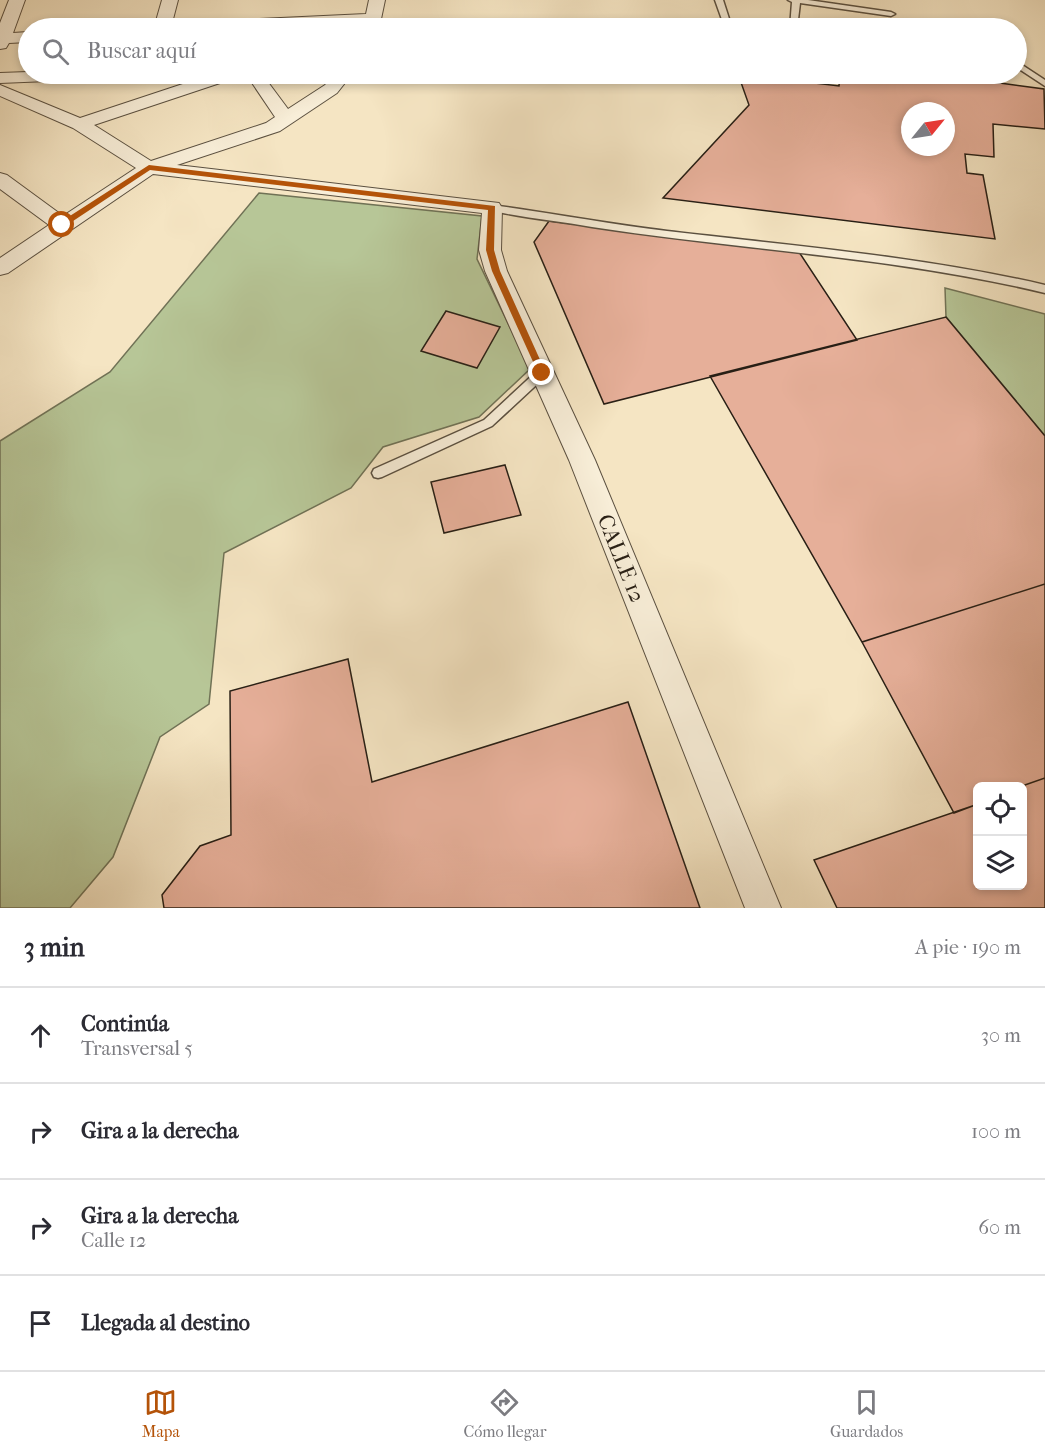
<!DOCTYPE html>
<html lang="es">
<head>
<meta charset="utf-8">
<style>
	body { margin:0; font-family:"IM FELL French Canon",serif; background:#f7f7f7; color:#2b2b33 }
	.controls { position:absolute; right:18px; bottom:18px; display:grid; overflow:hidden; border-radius:9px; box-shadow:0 3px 9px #0003 }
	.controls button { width:54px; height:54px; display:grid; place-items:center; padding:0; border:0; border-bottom:2px solid #e1e1e2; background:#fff; color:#2b2b33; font:30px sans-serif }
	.compass { position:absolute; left:901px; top:102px; width:54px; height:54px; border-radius:50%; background:#fff; box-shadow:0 3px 9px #0003; rotate:60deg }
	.stop { position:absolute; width:18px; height:18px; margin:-14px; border:4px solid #b45309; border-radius:50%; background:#fff }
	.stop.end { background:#b45309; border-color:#fff; box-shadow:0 2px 6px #0008 }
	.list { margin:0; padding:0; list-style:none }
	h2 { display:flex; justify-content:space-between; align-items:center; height:78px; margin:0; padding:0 24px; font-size:26px }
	h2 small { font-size:20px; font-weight:400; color:#7c7c81 }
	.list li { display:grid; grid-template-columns:39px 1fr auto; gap:18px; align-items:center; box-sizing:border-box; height:96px; padding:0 24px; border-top:2px solid #e1e1e2 }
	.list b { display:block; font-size:22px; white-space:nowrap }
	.list p { margin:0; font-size:20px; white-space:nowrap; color:#7c7c81 }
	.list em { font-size:20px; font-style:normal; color:#7c7c81 }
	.icon { flex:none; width:33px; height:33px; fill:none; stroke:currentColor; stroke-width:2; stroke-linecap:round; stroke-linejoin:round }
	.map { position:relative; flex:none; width:1045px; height:908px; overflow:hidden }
	.search { position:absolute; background:#fff; box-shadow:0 3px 9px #0003; left:18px; right:18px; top:18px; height:66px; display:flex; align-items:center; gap:15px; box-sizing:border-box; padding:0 21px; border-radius:33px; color:#7c7c81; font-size:22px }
	.sheet { height:462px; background:#fff }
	nav { display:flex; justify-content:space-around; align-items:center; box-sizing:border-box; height:84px; border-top:2px solid #e1e1e2; background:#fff; font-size:16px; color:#7c7c81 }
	nav a { display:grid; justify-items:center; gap:3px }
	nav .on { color:#b45309 }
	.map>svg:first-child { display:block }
</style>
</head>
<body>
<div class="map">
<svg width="1045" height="908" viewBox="0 0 1045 908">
	<rect width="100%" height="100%" fill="#f5e5c3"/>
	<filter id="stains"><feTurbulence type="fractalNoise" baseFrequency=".00333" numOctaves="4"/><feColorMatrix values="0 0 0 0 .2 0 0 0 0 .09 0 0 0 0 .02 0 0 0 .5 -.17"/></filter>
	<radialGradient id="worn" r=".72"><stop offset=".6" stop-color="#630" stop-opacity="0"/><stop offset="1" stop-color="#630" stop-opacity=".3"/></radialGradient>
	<!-- green -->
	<path fill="#b7c697" stroke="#707256" stroke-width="1.5" d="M259 193 482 216 477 259 530 369 479 417 383 447 351 488 224 553 209 704 160 737 113 857 70 908H0V441L110 372Z
		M945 288 1045 314V436L946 317Z"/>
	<!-- building -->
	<path fill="#e6af99" stroke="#281f15" stroke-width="1.5" fill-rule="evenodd" d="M738 74 839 86 840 74H934L1044 89 1045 129 993 124 994 157 965 154 967 173 983 175 995 239 663 198 749 105ZM910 111H946V147H910Z
		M549 221 799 252 857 340 604 404 534 242Z
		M446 311 500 327 477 368 421 351Z
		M946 317 1045 436V584L862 642 710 376Z
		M505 465 521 515 444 533 431 482Z
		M1045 584V778L1022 786H978V804L954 813 862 642Z
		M348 659 372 782 628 702 700 908H164L162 895 200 846 231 835 230 691Z
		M1045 778V908H837L814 860 978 804V886H1022V786Z"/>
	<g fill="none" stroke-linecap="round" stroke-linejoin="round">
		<!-- lane casing -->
		<g stroke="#5b5040" stroke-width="3">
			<path id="lane" d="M715 0H723L732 28H725Z
				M788 0H808L891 12 895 14 891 16 800 3 797 28H790L792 2Z
				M1016 61 1045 80V86L1016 67Z
				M492 205C550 213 609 224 667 231 794 246 920 256 1045 285V293C896 257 743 250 592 227 558 221 522 218 489 210V206Z
				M542 369 548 373 546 376 492 426 382 477 378 478 374 477 372 473 374 469 484 420 538 370Z"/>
		</g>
		<!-- street casing -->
		<g stroke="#5b5040" stroke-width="2">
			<path id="street" d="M9 0H25L13 33 28 32V42L9 43 6 48 0 49V23Z
				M162 0H178L172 23 366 14 369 0H385L381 19 373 24 266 28H154Z
				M28 72V74H105L102 78 96 79 0 83V73Z
				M213 74H238L235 78 94 125 151 161 266 123 275 117 246 74H262L288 109 325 85 335 74H352L337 93 280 131 177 165 499 203 502 208 501 250 507 271 595 460 781 908H745L569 460 485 271 479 250 482 213 153 174 8 273 0 275V258L49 225 0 189V173L7 175 63 216 136 168 73 128 0 96V85L80 118Z"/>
		</g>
		<!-- lane -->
		<use href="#lane" fill="#f8eed8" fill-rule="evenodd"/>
		<!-- street -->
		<use href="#street" fill="#f8eed8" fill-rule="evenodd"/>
	</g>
	<!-- route -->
	<path fill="#b45309" d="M149 165 495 206 494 250 500 271 546 373 542 376 539 375 492 271 486 250 488 210 150 170 64 227H59V223Z"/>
	<g text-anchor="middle" stroke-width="5" stroke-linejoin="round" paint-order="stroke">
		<!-- street labels -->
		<g font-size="22" fill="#281f15" stroke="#f8eed8">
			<text transform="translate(622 558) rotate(68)" y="8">CALLE 12</text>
		</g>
	</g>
	<rect width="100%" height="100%" filter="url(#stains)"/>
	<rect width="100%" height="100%" fill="url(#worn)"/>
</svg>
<div class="controls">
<button><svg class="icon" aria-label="locate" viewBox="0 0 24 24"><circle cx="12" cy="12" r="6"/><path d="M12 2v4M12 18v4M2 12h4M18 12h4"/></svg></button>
<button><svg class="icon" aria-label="layers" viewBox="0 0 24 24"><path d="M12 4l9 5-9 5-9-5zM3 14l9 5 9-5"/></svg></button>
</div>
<svg class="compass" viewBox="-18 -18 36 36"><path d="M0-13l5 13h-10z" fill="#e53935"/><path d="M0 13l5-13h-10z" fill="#7c7c81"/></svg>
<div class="stop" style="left:62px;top:225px"></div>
<div class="stop end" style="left:542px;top:373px"></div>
<div class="search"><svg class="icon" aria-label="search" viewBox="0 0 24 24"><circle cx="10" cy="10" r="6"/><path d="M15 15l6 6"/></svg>Buscar aquí</div>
</div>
<section class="sheet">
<h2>3 min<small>A pie · 190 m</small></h2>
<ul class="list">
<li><svg class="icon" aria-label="ahead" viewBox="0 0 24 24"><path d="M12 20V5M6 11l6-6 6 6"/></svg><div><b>Continúa</b><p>Transversal 5</p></div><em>30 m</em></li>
<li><svg class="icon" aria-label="right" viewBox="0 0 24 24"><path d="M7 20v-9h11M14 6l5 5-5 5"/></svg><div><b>Gira a la derecha</b></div><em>100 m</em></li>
<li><svg class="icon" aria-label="right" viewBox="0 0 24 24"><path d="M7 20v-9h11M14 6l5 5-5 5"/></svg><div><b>Gira a la derecha</b><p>Calle 12</p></div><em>60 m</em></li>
<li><svg class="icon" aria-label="arrive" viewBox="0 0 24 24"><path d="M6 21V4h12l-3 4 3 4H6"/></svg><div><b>Llegada al destino</b></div></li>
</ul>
</section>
<nav>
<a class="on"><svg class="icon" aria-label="map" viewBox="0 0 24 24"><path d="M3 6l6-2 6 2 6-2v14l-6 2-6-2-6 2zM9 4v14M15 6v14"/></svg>Mapa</a>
<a><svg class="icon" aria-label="directions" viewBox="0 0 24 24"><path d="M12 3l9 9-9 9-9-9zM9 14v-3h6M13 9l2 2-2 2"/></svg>Cómo llegar</a>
<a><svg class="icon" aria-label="saved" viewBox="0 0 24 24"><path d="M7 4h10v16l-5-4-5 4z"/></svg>Guardados</a>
</nav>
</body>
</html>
